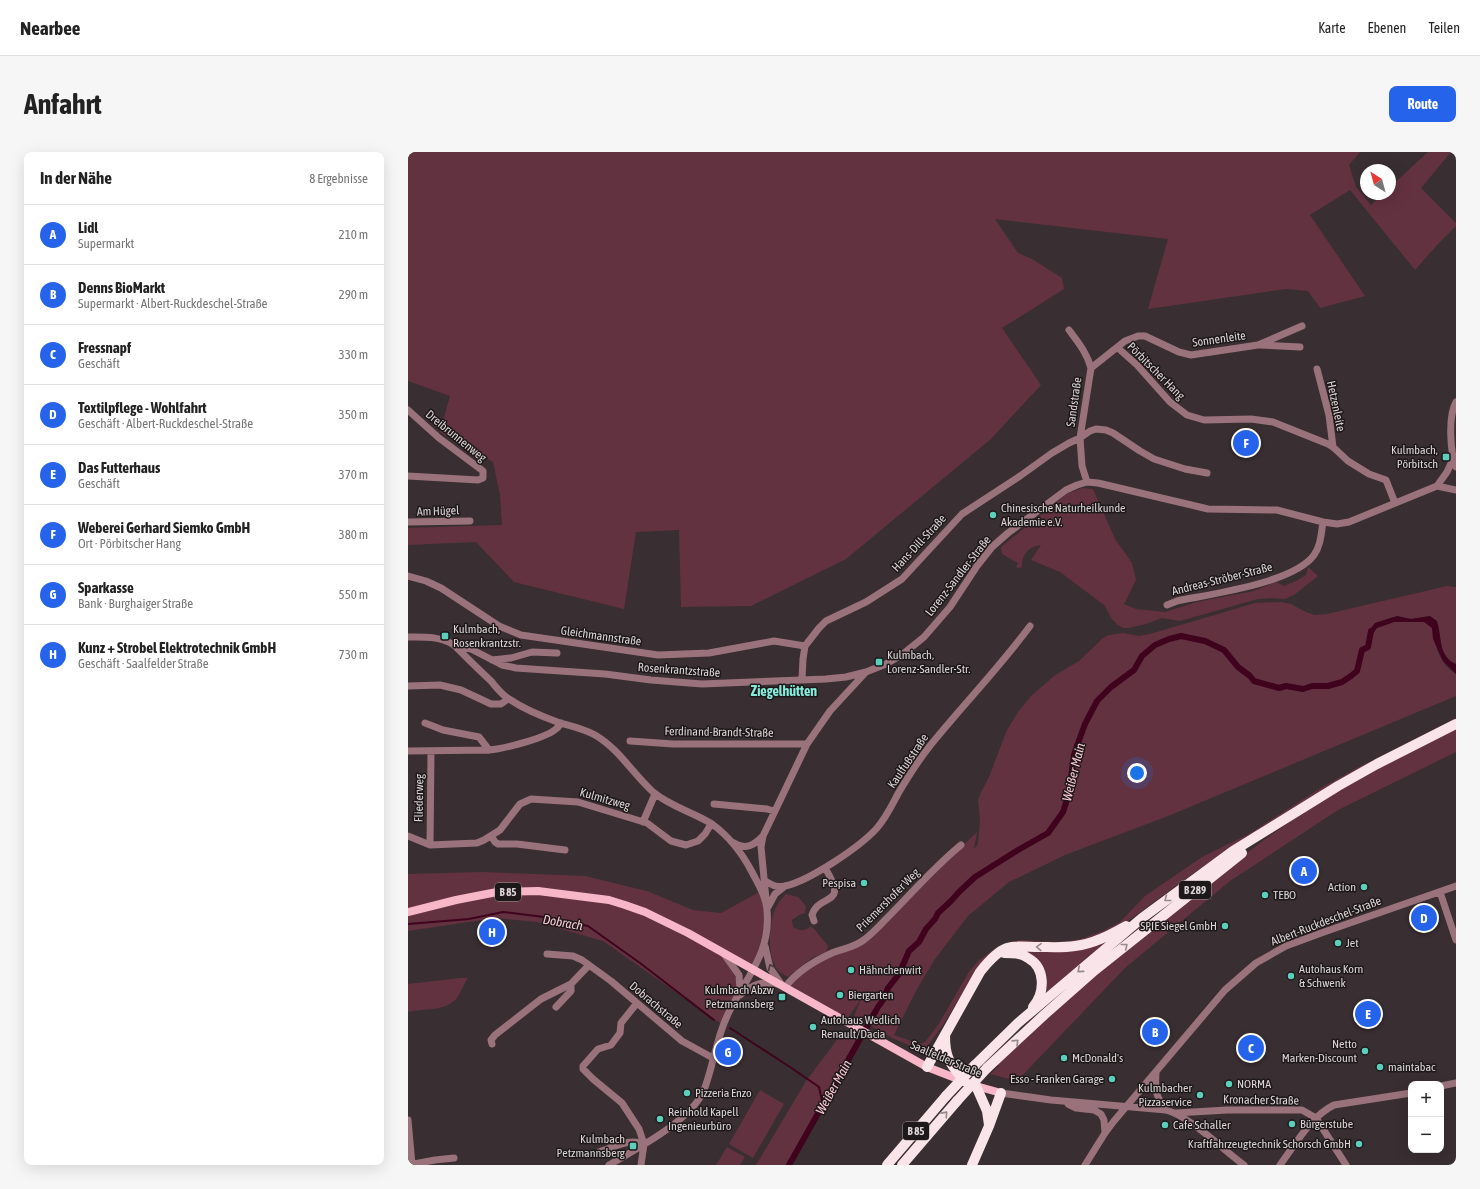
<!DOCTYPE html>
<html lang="de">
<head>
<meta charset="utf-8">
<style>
	body { margin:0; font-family:"Asap Condensed",sans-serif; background:#f6f6f6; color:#222 }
	.controls { position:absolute; right:12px; bottom:12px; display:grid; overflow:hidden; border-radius:8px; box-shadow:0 4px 16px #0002 }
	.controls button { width:36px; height:36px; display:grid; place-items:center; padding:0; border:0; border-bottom:1px solid #e0e0e0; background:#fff; color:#222; font:20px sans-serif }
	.compass { position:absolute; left:952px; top:12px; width:36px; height:36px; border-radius:50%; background:#fff; box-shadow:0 4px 16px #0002; rotate:324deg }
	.you { position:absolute; left:729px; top:621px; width:14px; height:14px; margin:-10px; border:3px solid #fff; border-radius:50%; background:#1a73e8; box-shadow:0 0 0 6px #1a73e833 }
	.badge { display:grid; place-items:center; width:26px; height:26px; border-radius:50%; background:#2563eb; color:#fff; font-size:13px; font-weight:700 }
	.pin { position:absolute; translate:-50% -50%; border:2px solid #fff; box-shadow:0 1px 4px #0006 }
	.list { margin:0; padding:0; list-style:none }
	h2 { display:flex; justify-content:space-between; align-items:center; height:52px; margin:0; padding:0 16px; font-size:17px }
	h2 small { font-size:13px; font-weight:400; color:#767676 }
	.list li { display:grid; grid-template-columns:26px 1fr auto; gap:12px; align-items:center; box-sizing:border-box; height:60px; padding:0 16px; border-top:1px solid #e0e0e0 }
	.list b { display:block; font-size:15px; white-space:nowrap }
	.list p { margin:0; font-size:13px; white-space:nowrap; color:#767676 }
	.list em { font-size:13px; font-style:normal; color:#767676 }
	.map { position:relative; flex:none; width:1048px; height:1013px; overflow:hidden; border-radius:8px }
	header { display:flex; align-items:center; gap:24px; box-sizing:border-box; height:56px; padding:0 20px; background:#fff; border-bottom:1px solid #e0e0e0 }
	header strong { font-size:19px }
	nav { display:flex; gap:22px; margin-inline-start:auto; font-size:14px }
	.intro { display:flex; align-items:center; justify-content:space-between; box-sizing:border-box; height:96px; padding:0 24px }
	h1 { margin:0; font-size:28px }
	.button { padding:10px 18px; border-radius:8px; background:#2563eb; color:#fff; font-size:14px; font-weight:700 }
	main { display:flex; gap:24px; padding:0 24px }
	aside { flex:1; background:#fff; border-radius:8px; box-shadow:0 4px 16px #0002 }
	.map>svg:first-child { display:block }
</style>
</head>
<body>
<header>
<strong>Nearbee</strong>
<nav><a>Karte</a><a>Ebenen</a><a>Teilen</a></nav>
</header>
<div class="intro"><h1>Anfahrt</h1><a class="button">Route</a></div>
<main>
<aside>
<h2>In der Nähe<small>8 Ergebnisse</small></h2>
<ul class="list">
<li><span class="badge">A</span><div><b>Lidl</b><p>Supermarkt</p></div><em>210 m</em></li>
<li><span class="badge">B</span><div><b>Denns BioMarkt</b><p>Supermarkt · Albert-Ruckdeschel-Straße</p></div><em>290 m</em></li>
<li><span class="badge">C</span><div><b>Fressnapf</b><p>Geschäft</p></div><em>330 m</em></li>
<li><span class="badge">D</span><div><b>Textilpflege - Wohlfahrt</b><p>Geschäft · Albert-Ruckdeschel-Straße</p></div><em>350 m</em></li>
<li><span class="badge">E</span><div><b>Das Futterhaus</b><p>Geschäft</p></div><em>370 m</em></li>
<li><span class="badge">F</span><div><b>Weberei Gerhard Siemko GmbH</b><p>Ort · Pörbitscher Hang</p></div><em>380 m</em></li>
<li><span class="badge">G</span><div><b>Sparkasse</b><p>Bank · Burghaiger Straße</p></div><em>550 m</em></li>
<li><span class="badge">H</span><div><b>Kunz + Strobel Elektrotechnik GmbH</b><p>Geschäft · Saalfelder Straße</p></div><em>730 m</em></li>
</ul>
</aside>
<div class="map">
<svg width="1048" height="1013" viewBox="0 0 1048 1013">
	<rect width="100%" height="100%" fill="#392e31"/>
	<!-- green -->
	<path fill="#633241" d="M0 0H952L941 13 948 35 963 53 975 42H982V35L1020 0H1043L1013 36 1048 71V74L1030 92 1007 118 942 38 902 63 957 144 912 156 900 139 878 137 740 157 760 87 587 67 610 101 624 107 654 126 656 137 594 176 633 233 583 287 438 407 343 454 273 455 271 378 228 380 216 457 106 430 68 390 0 393V376L94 373 92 343 85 310 32 280 42 244 0 229Z
		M674 336 685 337 707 387 724 411 728 428 716 452 728 457 757 460 789 450 846 439 868 430 876 434 888 429 898 423 900 415 910 424 886 443 877 447 864 446 850 447 772 469 754 466 738 472 720 476H715L710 473 704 467 696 453 652 420 623 408 633 393C621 394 613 403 614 415L611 416 608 415 610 411 594 402 593 395 659 342Z
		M1039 434 1048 435V512L1042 509 1034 498 1031 477 1022 464 1003 467 989 464 967 471 960 480V488L969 476 986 470 1016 469 1024 476C1028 494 1030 511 1048 522V544L760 664 657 703 601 730 560 764 527 807 509 837 486 883 511 892 517 890 530 873 561 820 570 809 588 796 603 790 613 788 648 790 661 789 673 787 695 779 712 770 737 744 794 705 841 682 911 637 951 615 1048 566V568L807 707 787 720 720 769 706 778 673 791 616 792 570 816 535 873 518 896H508L484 886 446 864 453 847 437 870 377 835 394 819 457 787 569 680 566 697 570 692 572 669 570 648 573 640 581 625 599 578 610 560 623 544 646 524 671 509 695 486 701 483 715 481 731 484 742 482 847 451 873 450 883 452 898 460 907 463 919 462Z
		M1048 577V600L930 658 822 729 717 816 609 929 582 922 591 914 590 912 671 836 811 722 856 688 897 659 971 615Z
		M75 720 177 724 239 739 285 758 313 761 353 739 359 757 357 794 346 818 319 804 331 823 328 847 315 873 195 789 129 770 88 766 0 779V722Z
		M378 742 390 745 398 754 397 761 391 763 384 768 385 775C393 779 396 780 403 774L407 778 420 794 418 800 404 806 380 825C377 823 372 821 370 818 359 806 361 775 366 760 368 753 373 747 378 742Z
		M706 786 635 843 638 833 613 797Z
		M52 826H60C56 832 53 840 49 846 37 860 16 856 0 860V832Z
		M435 880 452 886 379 1013H348L398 929Z
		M352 938 376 952 345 1006 321 992Z
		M319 995 337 1005 332 1013H308Z"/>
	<!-- water -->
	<path fill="#40031d" d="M989 464 1003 467 1022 464 1029 469C1034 484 1030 505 1048 512V522L1035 509 1025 487 1024 476 1016 470H986L969 476 960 488V480L967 471Z"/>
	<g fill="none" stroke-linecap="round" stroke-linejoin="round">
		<!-- stream -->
		<path stroke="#40031d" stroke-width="2" d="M0 772 61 767 95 760 144 766 180 774 232 811 306 868
			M322 876 382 915 411 935 415 953"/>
		<!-- canal -->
		<path stroke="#40031d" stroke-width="6" d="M381 1013 470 855 475 848 480 836 491 822 501 799 511 790 518 777 527 767 530 761 543 749 551 740 567 725 610 698 640 681 655 660 661 641 666 603 669 594 677 572 689 549 703 535 726 518 734 504 747 493 761 487 773 484 797 489 816 498 830 515 842 524 846 529 871 536 878 534 895 537 904 534H920L934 530 943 524 949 519 954 498 960 495 963 479"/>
		<!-- minor -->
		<path stroke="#9a727c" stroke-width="7" d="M661 178C670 190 679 201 683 216L672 286 674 314 679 330
			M852 193 892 195
			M710 196 729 213 762 250 779 263 796 268 843 267 865 270 920 292 925 295 940 309 961 322 978 328 987 351
			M683 216 717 189 730 184H737L771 200 783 203 850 193 894 174
			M909 217 921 263 925 295
			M1048 250C1040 264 1042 300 1048 315
			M0 258 31 286 75 319V326L70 328 0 324
			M1029 334 1039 320 1045 307
			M1029 334 1048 338
			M0 370 62 369
			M0 424 18 429 33 436 91 474 113 483 250 503 301 501 366 489 397 494
			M759 453 769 449C803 442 886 431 906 403 913 393 913 382 915 370
			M0 485C16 485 32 484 46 493 58 505 70 517 83 529 88 535 94 543 101 547 117 558 135 565 152 571 163 574 176 577 187 583 211 597 225 622 245 640 263 655 285 660 304 672 322 685 334 701 344 720 350 732 358 744 359 758 363 801 339 824 321 860 308 885 306 912 296 938 283 969 228 997 201 1013
			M46 493 63 497 94 513 108 516 197 522 243 528 294 532 418 527 438 525 458 520
			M84 508 103 506 124 500 149 501
			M394 527 395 507 397 494 411 476 418 469 458 450 494 427 554 362 612 324 644 301 661 291 672 286 682 279 688 277 698 278 705 281 732 299 746 307 777 317 799 321
			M0 534 32 533 53 538 83 552H93L100 547
			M17 571 35 578 71 585 81 598
			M222 589 265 592H399
			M0 599 81 598C94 597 140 586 149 576 151 575 151 573 153 571
			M306 652 359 657 366 659
			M235 670 247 642
			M0 684 22 693 69 691 76 688 92 678 112 652 123 647 170 650 239 671 263 689 278 693 290 689 297 682 303 672
			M83 684 87 690 90 692H109L157 698
			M326 691C338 699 347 692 355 684
			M22 693 23 599
			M357 729C364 733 369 736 377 734 401 729 452 695 469 676 478 666 484 653 491 640 500 625 510 609 521 595 554 554 591 516 622 474
			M1032 740 1048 788
			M360 755 367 742 377 734
			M359 757 353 695 355 684 399 592 422 559 458 520 478 512 495 502 516 485 542 455 569 414 584 395 600 381 658 338 669 333 679 330 690 331 800 357 869 358 915 370 929 372 941 370 1029 334
			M406 769 404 763C411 740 442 756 417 716
			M357 794 362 816 374 833
			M139 802 165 804 174 808 203 829 274 889 305 906
			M316 802 331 823 332 838
			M377 835C389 820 406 809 424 801 436 796 446 796 457 787 465 781 472 773 479 766 504 741 526 715 553 693
			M332 843C347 831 351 830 370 832
			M229 851 213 871 212 881 203 893 190 897 175 914V917L185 927 214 951 231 977 236 992 233 1013
			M148 855 163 839V832
			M84 892 83 888 87 883 133 847 163 832 181 813
			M748 921C747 937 747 944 758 958
			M1033 934 1048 931
			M593 941 643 948 758 958C783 965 814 997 836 1013
			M660 952 668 956 686 958 693 962 696 968 697 981
			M768 961 819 958H894L908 966 938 1013
			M0 968 4 1012
			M191 1000C206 995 221 986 236 992
			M0 1013 27 1008 46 1006
			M677 1013 697 981 706 969 817 838 848 811 878 794 916 780 1048 734
			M872 1013C887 993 903 964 926 953L1003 941"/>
		<!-- major -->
		<path stroke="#f8b7c8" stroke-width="8" d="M0 760 48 748 89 740 130 739 201 748 217 753 237 760 280 781 519 915 568 934 593 941"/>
		<!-- highway -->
		<path stroke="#f9e4e9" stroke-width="10" d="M596 801C605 801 613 801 620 806 638 816 637 841 625 855
			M537 883C537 907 542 911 556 929
			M567 913 610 871 734 766 825 699 930 634 969 612 1048 572
			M519 915 572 820C579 811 588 800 599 796 609 793 620 795 630 795 642 795 655 796 667 794 685 792 702 783 718 774
			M579 916 636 863 687 818 834 701
			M568 934 579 959 581 973
			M479 1013 538 944
			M494 1013 549 949
			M564 1013 581 974 593 941"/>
		<!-- highway-bridge -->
		<path stroke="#f9e4e9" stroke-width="10" d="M538 944 567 913
			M549 949 579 916"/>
	</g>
	<!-- one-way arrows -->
	<defs><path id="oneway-chevron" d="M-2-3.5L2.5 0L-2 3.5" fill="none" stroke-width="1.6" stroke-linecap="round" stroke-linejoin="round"/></defs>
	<g stroke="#96888b">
		<use href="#oneway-chevron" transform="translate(759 747) rotate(142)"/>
		<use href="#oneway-chevron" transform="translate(717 794) rotate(-39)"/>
		<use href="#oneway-chevron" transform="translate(631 795) rotate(-178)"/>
		<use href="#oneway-chevron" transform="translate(672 818) rotate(140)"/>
		<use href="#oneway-chevron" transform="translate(608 890) rotate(-44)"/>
		<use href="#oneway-chevron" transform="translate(537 962) rotate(-48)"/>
	</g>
	<use stroke="#49383c" href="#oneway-chevron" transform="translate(363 815) rotate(-115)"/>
	<!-- markers -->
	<g fill="#5bcebc" stroke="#1d1819" stroke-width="1.5">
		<rect x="1034" y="301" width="8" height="8" rx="2"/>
		<circle cx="585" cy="363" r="4"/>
		<rect x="33" y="480" width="8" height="8" rx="2"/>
		<rect x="467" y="506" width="8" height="8" rx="2"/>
		<circle cx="456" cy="731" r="4"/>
		<circle cx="956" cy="735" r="4"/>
		<circle cx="857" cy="743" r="4"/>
		<circle cx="817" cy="774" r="4"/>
		<circle cx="930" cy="791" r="4"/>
		<circle cx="443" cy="818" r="4"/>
		<circle cx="883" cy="824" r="4"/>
		<circle cx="432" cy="843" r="4"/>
		<rect x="370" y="841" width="8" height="8" rx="2"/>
		<circle cx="405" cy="875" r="4"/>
		<circle cx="957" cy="899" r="4"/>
		<circle cx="656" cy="906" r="4"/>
		<circle cx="972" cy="915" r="4"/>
		<circle cx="704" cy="927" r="4"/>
		<circle cx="821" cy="932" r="4"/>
		<circle cx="279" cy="941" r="4"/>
		<circle cx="792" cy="943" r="4"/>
		<circle cx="252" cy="967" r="4"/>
		<circle cx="884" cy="972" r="4"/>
		<circle cx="757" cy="973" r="4"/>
		<circle cx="951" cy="992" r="4"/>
		<rect x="221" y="990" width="8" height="8" rx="2"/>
	</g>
	<g text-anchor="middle" stroke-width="3" stroke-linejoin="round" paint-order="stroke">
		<!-- shield labels -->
		<g fill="#1d1819" stroke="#a39c9d" stroke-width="1">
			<rect x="771" y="729" width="32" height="18" rx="3"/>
			<rect x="87" y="731" width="26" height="18" rx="3"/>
			<rect x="495" y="970" width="26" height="18" rx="3"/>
		</g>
		<g font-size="11" font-weight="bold" fill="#dcd4d6">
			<text x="787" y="742">B 289</text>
			<text x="100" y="744">B 85</text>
			<text x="508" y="983">B 85</text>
		</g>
		<!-- street labels -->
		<g font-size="12" fill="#dcd4d6" stroke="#1d1819">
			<text transform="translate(811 187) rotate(-8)" y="4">Sonnenleite</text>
			<text transform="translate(748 219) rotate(45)" y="4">Pörbitscher Hang</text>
			<text transform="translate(666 250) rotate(-82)" y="4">Sandstraße</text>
			<text transform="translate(928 254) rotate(78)" y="4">Hetzenleite</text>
			<text transform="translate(48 284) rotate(39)" y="4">Dreibrunnenweg</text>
			<text transform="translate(30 359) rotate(-2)" y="4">Am Hügel</text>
			<text transform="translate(511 391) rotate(-47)" y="4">Hans-Dill-Straße</text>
			<text transform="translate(550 424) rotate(-52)" y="4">Lorenz-Sandler-Straße</text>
			<text transform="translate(814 427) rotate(-14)" y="4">Andreas-Ströber-Straße</text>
			<text transform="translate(193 484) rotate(8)" y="4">Gleichmannstraße</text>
			<text transform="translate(271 518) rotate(4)" y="4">Rosenkrantzstraße</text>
			<text transform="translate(311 580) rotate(1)" y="4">Ferdinand-Brandt-Straße</text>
			<text transform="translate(500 609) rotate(-56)" y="4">Kaulfußstraße</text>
			<text transform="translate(11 646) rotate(-89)" y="4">Fliederweg</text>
			<text transform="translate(197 647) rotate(16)" y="4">Kulmitzweg</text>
			<text transform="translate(480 748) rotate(-45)" y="4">Priemershofer Weg</text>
			<text transform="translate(918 769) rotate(-21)" y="4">Albert-Ruckdeschel-Straße</text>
			<text transform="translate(248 853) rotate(40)" y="4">Dobrachstraße</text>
			<text transform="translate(538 907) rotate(23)" y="4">Saalfelder Straße</text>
			<text transform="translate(853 948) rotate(1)" y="4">Kronacher Straße</text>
		</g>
		<!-- poi labels -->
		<g font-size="12" fill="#dcd4d6" stroke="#1d1819" text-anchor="start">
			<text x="1030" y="302" text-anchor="end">Kulmbach,<tspan x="1030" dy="14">Pörbitsch</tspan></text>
			<text x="593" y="360">Chinesische Naturheilkunde<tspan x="593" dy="14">Akademie e.V.</tspan></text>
			<text x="45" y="481">Kulmbach,<tspan x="45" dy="14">Rosenkrantzstr.</tspan></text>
			<text x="479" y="507">Kulmbach,<tspan x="479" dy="14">Lorenz-Sandler-Str.</tspan></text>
			<text x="448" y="735" text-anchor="end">Pespisa</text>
			<text x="948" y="739" text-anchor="end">Action</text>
			<text x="865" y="747">TEBO</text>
			<text x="809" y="778" text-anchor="end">SPIE Siegel GmbH</text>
			<text x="938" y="795">Jet</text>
			<text x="891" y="821">Autohaus Korn<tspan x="891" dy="14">&amp; Schwenk</tspan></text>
			<text x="451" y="822">Hähnchenwirt</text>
			<text x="366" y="842" text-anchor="end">Kulmbach Abzw<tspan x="366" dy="14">Petzmannsberg</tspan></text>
			<text x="440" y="847">Biergarten</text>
			<text x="413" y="872">Autohaus Wedlich<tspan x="413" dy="14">Renault/Dacia</tspan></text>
			<text x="949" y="896" text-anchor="end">Netto<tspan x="949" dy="14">Marken-Discount</tspan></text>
			<text x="664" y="910">McDonald's</text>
			<text x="980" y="919">maintabac</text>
			<text x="696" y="931" text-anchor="end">Esso - Franken Garage</text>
			<text x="829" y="936">NORMA</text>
			<text x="784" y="940" text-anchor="end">Kulmbacher<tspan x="784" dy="14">Pizzaservice</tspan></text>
			<text x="287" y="945">Pizzeria Enzo</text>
			<text x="260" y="964">Reinhold Kapell<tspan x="260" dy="14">Ingenieurbüro</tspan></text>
			<text x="892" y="976">Bürgerstube</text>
			<text x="765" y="977">Cafe Schaller</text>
			<text x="217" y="991" text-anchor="end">Kulmbach<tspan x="217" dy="14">Petzmannsberg</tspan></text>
			<text x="943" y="996" text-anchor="end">Kraftfahrzeugtechnik Schorsch GmbH</text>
		</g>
		<!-- water labels -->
		<g font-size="13" font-style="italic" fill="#fccbd7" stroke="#1d1819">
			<text transform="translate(665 620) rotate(-76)" y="5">Weißer Main</text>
			<text transform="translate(155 770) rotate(10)" y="5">Dobrach</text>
			<text transform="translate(425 935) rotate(-61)" y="5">Weißer Main</text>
		</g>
		<!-- quarter labels -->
		<g font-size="14" font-weight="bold" fill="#85ebda" stroke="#1d1819">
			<text x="376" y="544">Ziegelhütten</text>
		</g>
	</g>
</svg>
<div class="controls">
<button>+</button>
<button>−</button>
</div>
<svg class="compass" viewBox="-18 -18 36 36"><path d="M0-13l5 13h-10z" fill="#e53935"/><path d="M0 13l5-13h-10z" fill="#767676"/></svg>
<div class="you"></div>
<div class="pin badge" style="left:896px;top:719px">A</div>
<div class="pin badge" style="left:747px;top:880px">B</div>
<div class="pin badge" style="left:843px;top:896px">C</div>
<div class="pin badge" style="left:1016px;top:766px">D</div>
<div class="pin badge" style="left:960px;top:862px">E</div>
<div class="pin badge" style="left:838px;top:291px">F</div>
<div class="pin badge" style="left:320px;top:900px">G</div>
<div class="pin badge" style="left:84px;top:780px">H</div>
</div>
</main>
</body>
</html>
